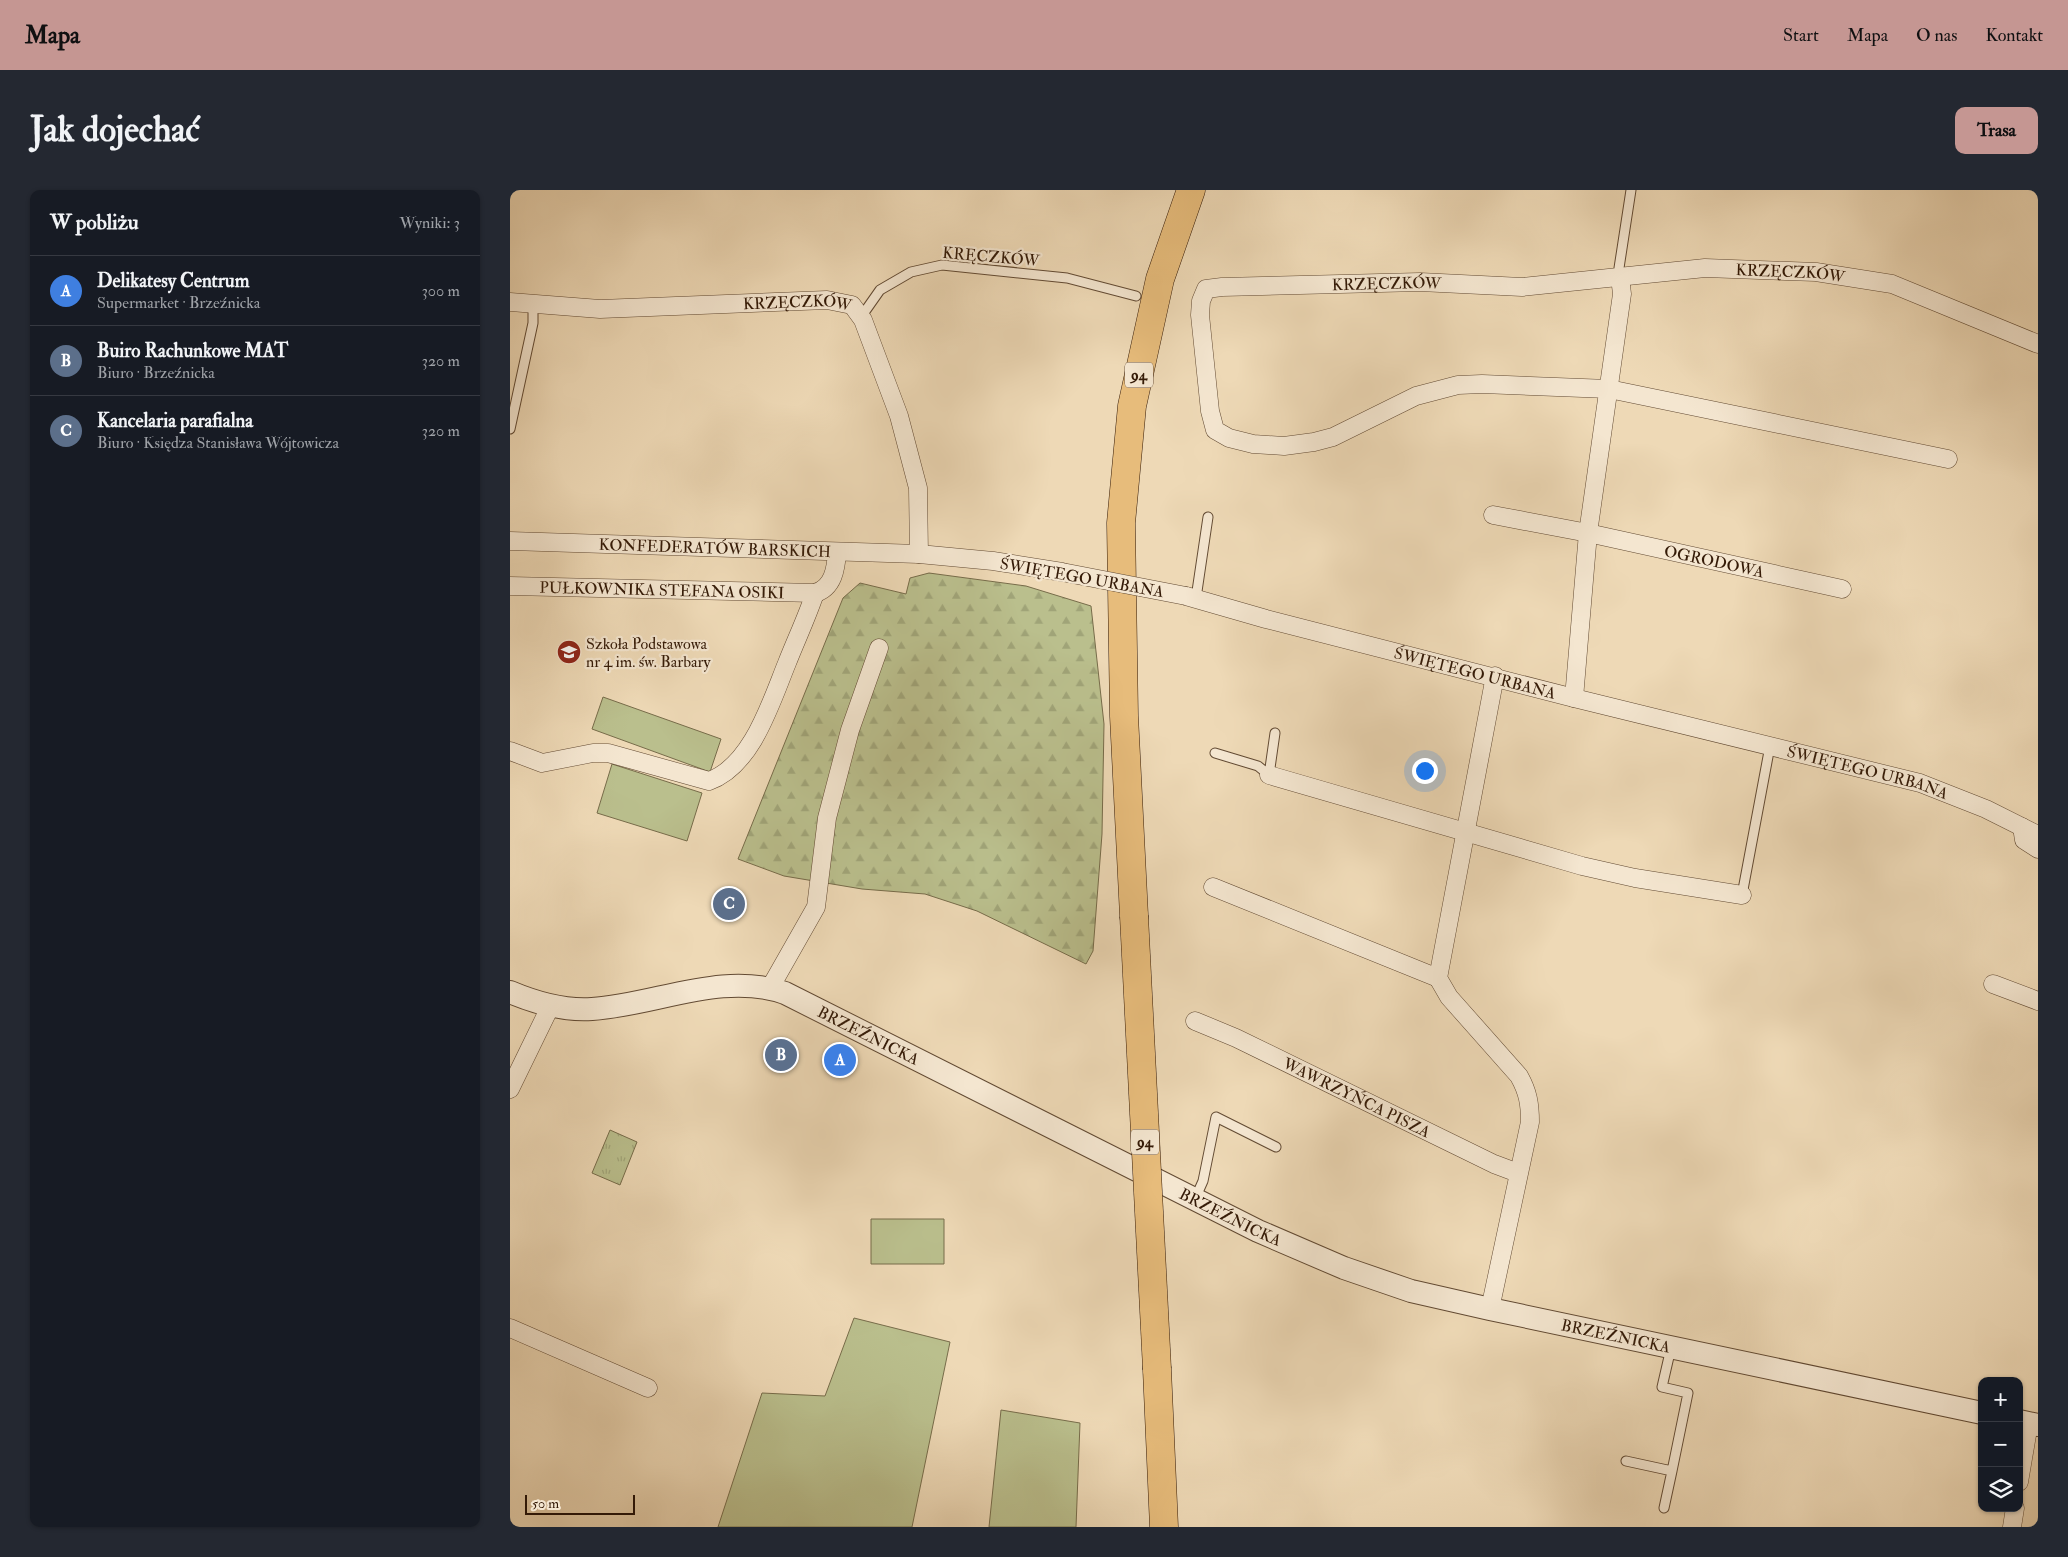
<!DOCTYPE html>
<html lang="pl">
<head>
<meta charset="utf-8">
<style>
	body { margin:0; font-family:"IM FELL Double Pica",serif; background:#242831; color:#f1f3f6 }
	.controls { position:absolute; right:15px; bottom:15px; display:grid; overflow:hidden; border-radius:10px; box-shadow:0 1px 4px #0004 }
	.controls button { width:45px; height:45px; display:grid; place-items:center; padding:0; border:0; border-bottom:1px solid #363941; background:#171b24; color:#f1f3f6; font:25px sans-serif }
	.scale { position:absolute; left:15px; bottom:12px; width:110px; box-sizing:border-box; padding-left:5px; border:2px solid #341a07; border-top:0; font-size:14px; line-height:18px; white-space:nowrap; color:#341a07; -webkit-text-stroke:4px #f4e6d0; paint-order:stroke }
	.you { position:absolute; left:914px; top:580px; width:18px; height:18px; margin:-12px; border:4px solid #fff; border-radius:50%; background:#1a73e8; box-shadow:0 0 0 8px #1a73e833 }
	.badge { display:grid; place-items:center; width:32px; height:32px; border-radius:50%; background:#c59692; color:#fff; font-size:16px; font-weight:700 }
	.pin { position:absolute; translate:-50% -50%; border:2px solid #fff; box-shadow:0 1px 5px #0006 }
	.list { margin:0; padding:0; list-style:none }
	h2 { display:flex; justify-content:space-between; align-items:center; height:65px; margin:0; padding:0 20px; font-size:21px }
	h2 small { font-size:16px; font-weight:400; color:#9ea1a6 }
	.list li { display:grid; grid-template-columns:32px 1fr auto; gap:15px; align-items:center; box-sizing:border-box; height:70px; padding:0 20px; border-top:1px solid #363941 }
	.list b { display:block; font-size:19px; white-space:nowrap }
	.list p { margin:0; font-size:16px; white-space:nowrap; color:#9ea1a6 }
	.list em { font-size:16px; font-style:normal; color:#9ea1a6 }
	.icon { flex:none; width:28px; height:28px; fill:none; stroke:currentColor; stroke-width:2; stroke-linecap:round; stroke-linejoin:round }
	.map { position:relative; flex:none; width:1528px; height:1337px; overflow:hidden; border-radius:10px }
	header { display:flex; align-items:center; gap:30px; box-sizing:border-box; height:70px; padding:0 25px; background:#c59692; color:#111 }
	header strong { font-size:24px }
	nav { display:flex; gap:28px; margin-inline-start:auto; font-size:18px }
	.intro { display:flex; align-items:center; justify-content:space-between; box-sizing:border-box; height:120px; padding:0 30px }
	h1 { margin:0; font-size:35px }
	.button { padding:12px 22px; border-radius:10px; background:#c59692; color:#111; font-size:18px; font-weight:700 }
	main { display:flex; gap:30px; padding:0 30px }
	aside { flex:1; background:#171b24; border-radius:10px; box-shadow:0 1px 4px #0004 }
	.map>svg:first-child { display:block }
</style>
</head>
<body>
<header>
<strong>Mapa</strong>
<nav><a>Start</a><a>Mapa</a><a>O nas</a><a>Kontakt</a></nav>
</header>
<div class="intro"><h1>Jak dojechać</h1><a class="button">Trasa</a></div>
<main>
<aside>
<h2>W pobliżu<small>Wyniki: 3</small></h2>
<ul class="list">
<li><span class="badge" style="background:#3f7fe0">A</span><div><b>Delikatesy Centrum</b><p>Supermarket · Brzeźnicka</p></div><em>300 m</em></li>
<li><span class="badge" style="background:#5c6f8a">B</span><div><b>Buiro Rachunkowe MAT</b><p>Biuro · Brzeźnicka</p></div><em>320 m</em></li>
<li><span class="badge" style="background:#5c6f8a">C</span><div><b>Kancelaria parafialna</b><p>Biuro · Księdza Stanisława Wójtowicza</p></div><em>320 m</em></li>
</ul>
</aside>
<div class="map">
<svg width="1528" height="1337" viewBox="0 0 1528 1337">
	<defs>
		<pattern id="forest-firs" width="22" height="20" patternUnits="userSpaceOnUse" patternTransform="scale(1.25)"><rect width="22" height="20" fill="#babf8d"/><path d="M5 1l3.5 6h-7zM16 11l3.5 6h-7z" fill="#a0a478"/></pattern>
		<pattern id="park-tufts" width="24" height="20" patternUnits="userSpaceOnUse" patternTransform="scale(1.25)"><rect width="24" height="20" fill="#babf8d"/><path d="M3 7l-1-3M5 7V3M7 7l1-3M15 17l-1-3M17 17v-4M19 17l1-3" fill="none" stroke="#a0a478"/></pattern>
	</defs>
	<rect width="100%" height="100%" fill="#eed9b6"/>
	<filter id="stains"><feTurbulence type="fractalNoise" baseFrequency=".004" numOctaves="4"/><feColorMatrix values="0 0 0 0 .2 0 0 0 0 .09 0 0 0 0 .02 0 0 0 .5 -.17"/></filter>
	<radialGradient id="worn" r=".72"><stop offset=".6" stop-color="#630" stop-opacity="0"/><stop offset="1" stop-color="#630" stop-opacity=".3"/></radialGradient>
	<!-- forest -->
	<path fill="url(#forest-firs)" stroke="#776c4a" d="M419 383 516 396 581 416 594 534 592 644 583 761 576 774 467 721 415 704 352 699 274 686 228 669 333 408 350 393 396 404 400 388Z"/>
	<!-- park -->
	<path fill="url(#park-tufts)" stroke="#776c4a" d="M100 940 127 952 110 995 82 983Z"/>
	<!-- garden -->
	<path fill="#babf8d" stroke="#776c4a" d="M93 507 211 549 200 582 82 539Z
		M102 574 192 603 177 651 87 623Z
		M361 1029H434V1074H361Z
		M344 1128 440 1152 402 1337H208L252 1203 315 1206Z
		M491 1220 570 1233 566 1337H479Z"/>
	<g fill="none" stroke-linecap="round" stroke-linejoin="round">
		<!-- service casing -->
		<g stroke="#624a33" stroke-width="11">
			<path id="service" d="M1110 87 1109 78 1121 0
				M351 127 370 100 401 82 432 75 557 88 626 106
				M0 239 23 133V114
				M686 408 698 327
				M705 563 748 576 759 585 765 543
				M1232 705 1260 556
				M685 1009 693 991 706 927 766 957
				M1116 1271 1162 1281 1178 1203 1152 1197 1161 1158
				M1154 1318 1162 1281"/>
		</g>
		<!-- minor casing -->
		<g stroke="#624a33" stroke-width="19">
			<g id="minor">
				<path id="s1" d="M0 112 90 119 317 110 342 115 353 130 389 226 408 298 409 364"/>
				<path id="s2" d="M1438 269 1099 199 972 194 948 195 906 206 823 247 804 252 774 256 743 254 719 248 705 240 700 221 690 125 691 111 696 99 712 97 910 92 1012 97 1195 78 1306 82 1382 94 1528 154"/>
				<path id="s3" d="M983 325 1078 343 1332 399"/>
				<path id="s4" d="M0 351 409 364 483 371 552 382"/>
				<path id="s5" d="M0 396 305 403C323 398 326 379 327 362"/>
				<path id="s6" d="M676 406 756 429 1064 508 1410 593 1476 619 1528 645"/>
				<path d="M1064 508 1078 343 1112 104 1110 87"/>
				<path d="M0 561 32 573 83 563H98L199 591C242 576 261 512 277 473 286 450 297 427 305 403"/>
				<path d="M759 585 1072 676 1125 688 1232 705"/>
				<path d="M1512 637 1514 650 1528 659"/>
				<path d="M703 697 928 788"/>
				<path d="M1483 794 1528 811"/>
				<path d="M260 798 306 717 317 628 340 540 369 458"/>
				<path id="s7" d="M685 831 726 848 984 974 1008 983"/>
				<path d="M0 899 40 817"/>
				<path d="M980 1119 1020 932C1020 914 1018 902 1009 886L939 807 928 788 985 486"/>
				<path d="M0 1138 138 1198"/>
				<path d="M1509 1292 1519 1233"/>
				<path d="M1502 1337 1505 1318"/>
			</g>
		</g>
		<!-- tertiary casing -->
		<g stroke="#624a33" stroke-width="24">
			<g id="tertiary">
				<path id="s8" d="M0 802C26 813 53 821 82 819 146 815 212 781 275 803L748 1041 834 1078 901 1101 980 1119 1472 1223"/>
				<path d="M1509 1231 1528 1235"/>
			</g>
		</g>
		<!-- primary casing -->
		<g stroke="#341a07" stroke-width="29">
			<path id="primary" d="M624 726 614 526 611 333 622 216 650 89 681 0
				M647 1179 654 1337"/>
		</g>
		<!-- service -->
		<use href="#service" stroke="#f4e6d0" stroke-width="9"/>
		<!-- minor -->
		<use href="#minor" stroke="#f4e6d0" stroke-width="18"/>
		<!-- tertiary -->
		<use href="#tertiary" stroke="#f4e6d0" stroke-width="22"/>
		<!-- primary -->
		<use href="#primary" stroke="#e7bc7b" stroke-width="28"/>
		<!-- minor-bridge casing -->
		<g stroke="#624a33" stroke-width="19" stroke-linecap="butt">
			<path id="minor-bridge" d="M552 382 676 406"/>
		</g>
		<!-- primary-bridge casing -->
		<g stroke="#341a07" stroke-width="29" stroke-linecap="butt">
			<path id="primary-bridge" d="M624 726 647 1179"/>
		</g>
		<!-- minor-bridge -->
		<use href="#minor-bridge" stroke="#f4e6d0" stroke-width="18"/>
		<!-- primary-bridge -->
		<use href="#primary-bridge" stroke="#e7bc7b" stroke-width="28"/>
	</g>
	<!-- icons -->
	<defs>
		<g id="school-disc" transform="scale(1.25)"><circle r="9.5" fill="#8f2418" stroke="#f4e6d0"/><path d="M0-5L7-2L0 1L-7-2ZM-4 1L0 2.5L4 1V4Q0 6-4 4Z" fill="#fff"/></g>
	</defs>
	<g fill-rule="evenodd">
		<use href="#school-disc" x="59" y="462"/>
	</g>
	<g text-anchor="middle" stroke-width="4.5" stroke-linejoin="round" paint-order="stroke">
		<!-- shield labels -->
		<g fill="#f4e6d0" stroke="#6e5743" stroke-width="1">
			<rect x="615" y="172.5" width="28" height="25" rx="4"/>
			<rect x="621" y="939.5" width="28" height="25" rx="4"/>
		</g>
		<g font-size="15" font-weight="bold" fill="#341a07">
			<text x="629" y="190">94</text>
			<text x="635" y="957">94</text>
		</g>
		<!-- street labels -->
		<g font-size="16" fill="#341a07" stroke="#f4e6d0">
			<text transform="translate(481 66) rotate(5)" y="6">KRĘCZKÓW</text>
			<text dy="6" stroke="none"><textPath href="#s2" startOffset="1484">KRZĘCZKÓW</textPath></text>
			<text dy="6" stroke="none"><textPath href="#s2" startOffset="1079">KRZĘCZKÓW</textPath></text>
			<text dy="6" stroke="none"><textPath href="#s1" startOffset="288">KRZĘCZKÓW</textPath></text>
			<text dy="6" stroke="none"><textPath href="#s4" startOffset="205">KONFEDERATÓW BARSKICH</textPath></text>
			<text dy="6" stroke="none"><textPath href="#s3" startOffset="226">OGRODOWA</textPath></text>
			<text transform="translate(572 387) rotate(10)" y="6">ŚWIĘTEGO URBANA</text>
			<text dy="6" stroke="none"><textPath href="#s5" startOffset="152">PUŁKOWNIKA STEFANA OSIKI</textPath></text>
			<text dy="6" stroke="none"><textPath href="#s6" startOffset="299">ŚWIĘTEGO URBANA</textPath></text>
			<text dy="6" stroke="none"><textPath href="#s6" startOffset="704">ŚWIĘTEGO URBANA</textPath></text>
			<text dy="6" stroke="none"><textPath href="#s8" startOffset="374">BRZEŹNICKA</textPath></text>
			<text dy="6" stroke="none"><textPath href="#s7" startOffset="179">WAWRZYŃCA PISZA</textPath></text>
			<text dy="6" stroke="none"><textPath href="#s8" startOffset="779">BRZEŹNICKA</textPath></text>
			<text dy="6" stroke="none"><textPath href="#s8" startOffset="1184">BRZEŹNICKA</textPath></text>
		</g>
		<!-- poi labels -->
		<g font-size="16" fill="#341a07" stroke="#f4e6d0" text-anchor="start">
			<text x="76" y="459">Szkoła Podstawowa<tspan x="76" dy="18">nr 4 im. św. Barbary</tspan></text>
		</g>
	</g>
	<rect width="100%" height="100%" filter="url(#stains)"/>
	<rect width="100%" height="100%" fill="url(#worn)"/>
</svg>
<div class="controls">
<button>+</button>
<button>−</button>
<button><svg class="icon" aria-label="layers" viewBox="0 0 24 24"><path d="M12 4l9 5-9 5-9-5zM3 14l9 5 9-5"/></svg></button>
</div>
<div class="scale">50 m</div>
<div class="you"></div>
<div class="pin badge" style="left:330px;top:870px;background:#3f7fe0">A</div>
<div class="pin badge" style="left:271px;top:865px;background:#5c6f8a">B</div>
<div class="pin badge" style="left:219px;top:714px;background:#5c6f8a">C</div>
</div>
</main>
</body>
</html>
